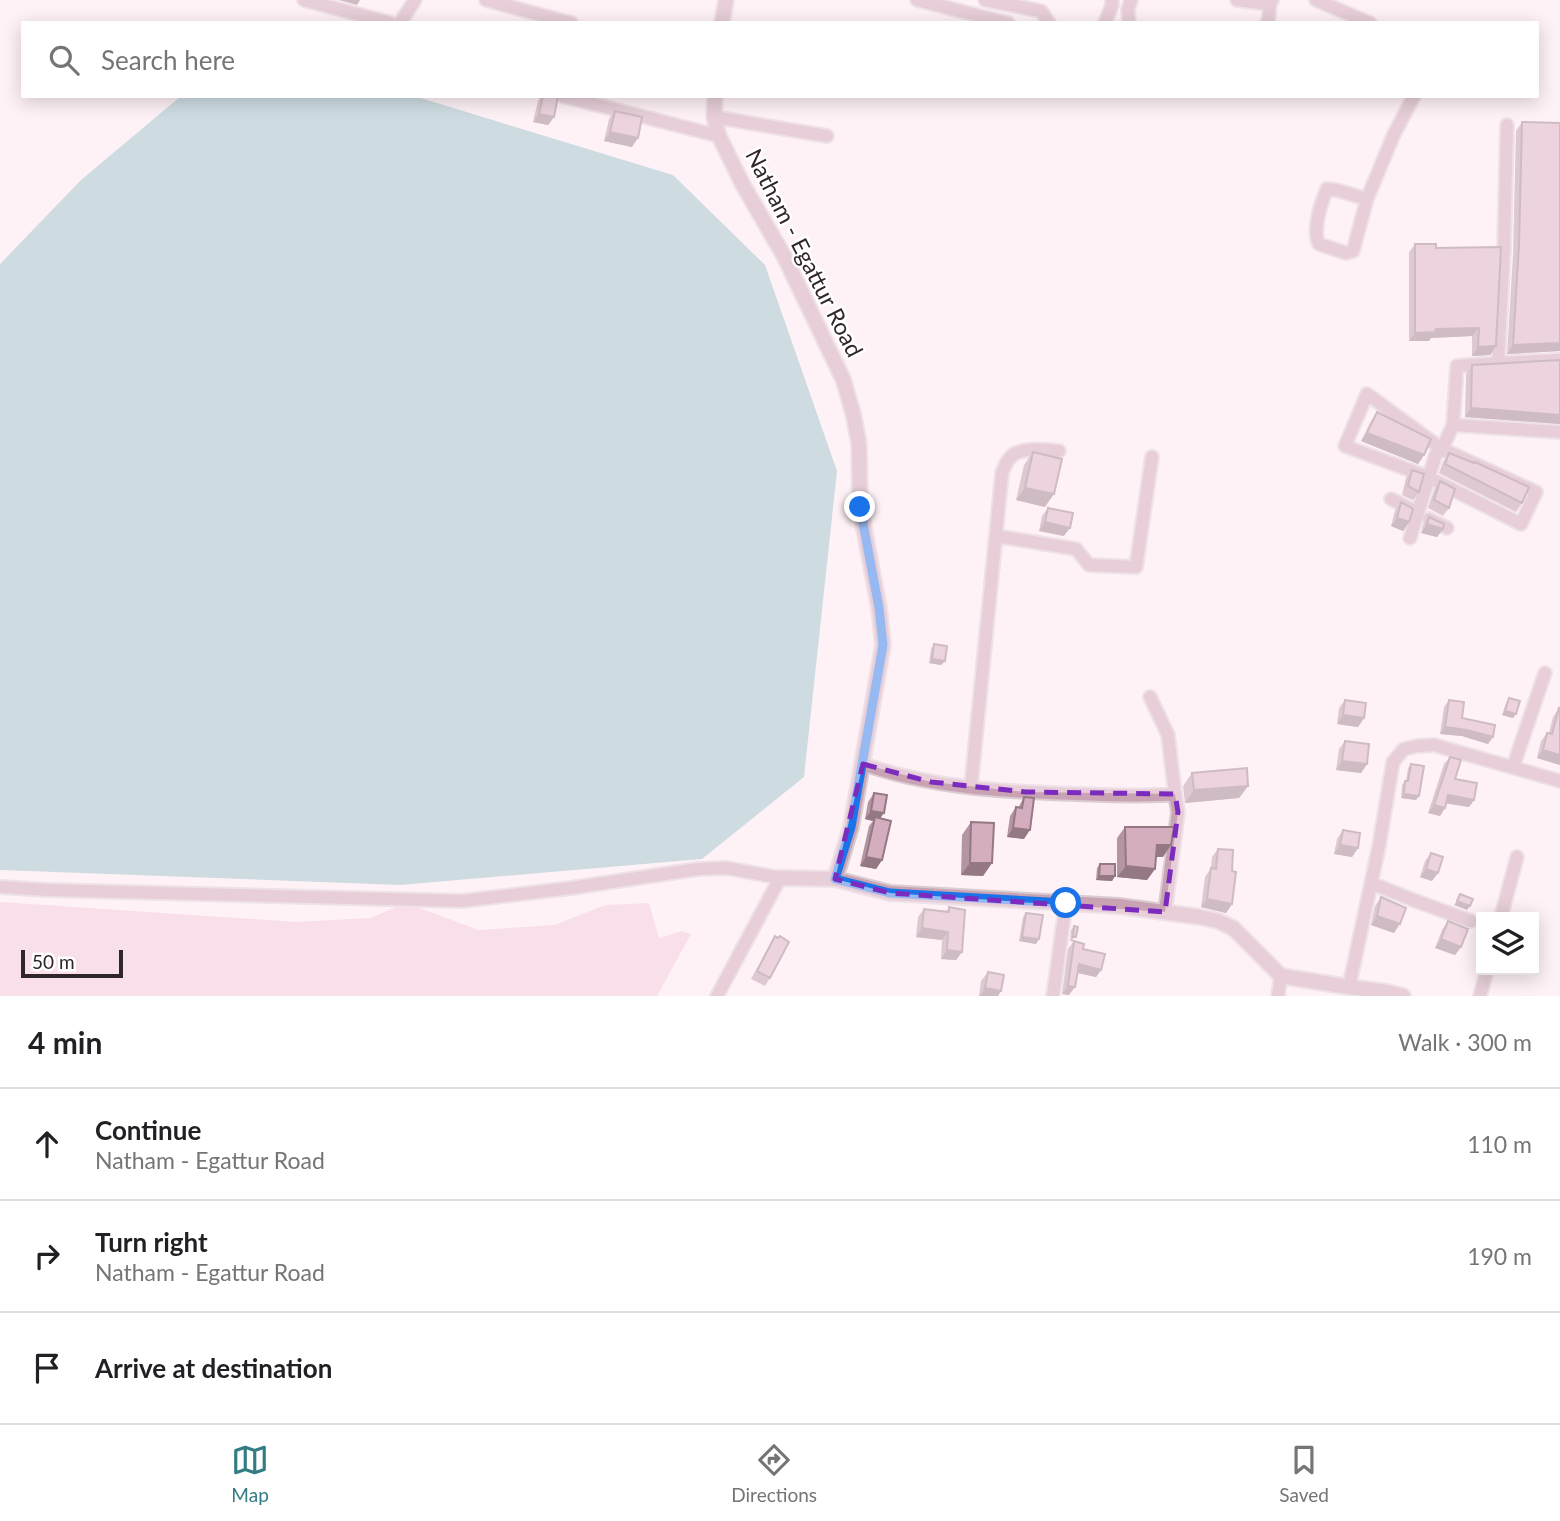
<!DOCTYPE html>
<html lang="en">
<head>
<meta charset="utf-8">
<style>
	body { margin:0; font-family:Lato,sans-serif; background:#f6f6f6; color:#202124 }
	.controls { position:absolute; right:21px; bottom:21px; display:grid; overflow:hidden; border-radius:0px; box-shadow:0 4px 18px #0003 }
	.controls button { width:63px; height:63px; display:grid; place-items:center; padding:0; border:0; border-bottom:2px solid #e0e0e0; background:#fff; color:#202124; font:35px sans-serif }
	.scale { position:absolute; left:21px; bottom:18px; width:102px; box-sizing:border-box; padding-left:7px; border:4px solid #30252a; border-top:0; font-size:19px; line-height:24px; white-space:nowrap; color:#30252a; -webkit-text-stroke:5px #fff; paint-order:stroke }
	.stop { position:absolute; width:21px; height:21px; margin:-16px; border:5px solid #1a73e8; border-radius:50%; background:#fff }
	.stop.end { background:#1a73e8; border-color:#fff; box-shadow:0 2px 7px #0008 }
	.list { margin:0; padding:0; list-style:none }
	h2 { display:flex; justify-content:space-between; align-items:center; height:91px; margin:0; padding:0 28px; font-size:30px }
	h2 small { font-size:23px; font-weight:400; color:#757577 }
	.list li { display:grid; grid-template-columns:46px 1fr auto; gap:21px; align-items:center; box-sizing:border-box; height:112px; padding:0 28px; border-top:2px solid #e0e0e0 }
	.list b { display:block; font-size:26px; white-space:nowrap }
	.list p { margin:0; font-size:23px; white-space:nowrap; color:#757577 }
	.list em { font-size:23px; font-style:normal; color:#757577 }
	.icon { flex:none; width:38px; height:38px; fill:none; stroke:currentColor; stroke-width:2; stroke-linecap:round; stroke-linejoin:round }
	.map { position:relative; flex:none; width:1560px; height:996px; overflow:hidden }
	.search { position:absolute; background:#fff; box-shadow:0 4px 18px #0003; left:21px; right:21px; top:21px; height:77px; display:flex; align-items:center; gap:18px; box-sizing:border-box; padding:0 24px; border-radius:0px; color:#757577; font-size:26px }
	.sheet { height:427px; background:#fff }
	nav { display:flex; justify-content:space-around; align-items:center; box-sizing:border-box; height:98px; border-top:2px solid #e0e0e0; background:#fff; font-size:19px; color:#757577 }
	nav a { display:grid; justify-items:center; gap:4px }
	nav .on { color:#347c84 }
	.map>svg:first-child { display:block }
</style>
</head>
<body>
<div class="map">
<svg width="1560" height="996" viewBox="0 0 1560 996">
	<rect width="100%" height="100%" fill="#fff2f7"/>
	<!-- green -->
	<path fill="#efc7d7" d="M0 902 297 922 370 918 396 907 420 908 478 930 555 925 605 905 649 903 659 938 682 931 691 934 657 996H0Z"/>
	<!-- water -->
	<path fill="#93c2c7" d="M181 96H414L673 175 765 265 837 471 804 777 702 859 400 885 0 870V264L81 180Z"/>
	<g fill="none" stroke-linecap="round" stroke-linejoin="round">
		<!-- minor casing -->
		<g stroke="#dacdd2" stroke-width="16">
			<path id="minor" d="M304 0 391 23
				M486 0 571 23
				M917 0 1008 23
				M985 0 1041 11 1049 23
				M1237 0 1269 4
				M1316 0 1370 23
				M400 23 415 0
				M1105 23 1112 5V0
				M1129 23 1128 9 1131 0
				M1267 23C1271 15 1267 7 1272 0
				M562 96 719 136
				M714 117 827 136
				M1507 125 1504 248 1498 363 1560 360
				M1367 199 1336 190 1327 189C1321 203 1312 230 1319 244L1346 253 1353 251 1367 199 1394 134 1414 96
				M1498 363 1457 366 1453 425 1560 432
				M1367 394 1442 449 1536 492 1521 524 1428 477 1345 446Z
				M1391 499 1413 510
				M1429 519 1447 528
				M996 536 1076 549 1089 565 1136 567 1152 457
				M1410 538 1436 454 1442 449 1453 425
				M1150 697 1168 735 1175 794
				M863 764C931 788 1006 792 1077 794 1109 795 1143 797 1175 794L1178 812 1165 912
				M1513 767 1545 673
				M971 787 1002 473C1004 468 1006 462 1010 458 1019 446 1046 450 1059 451
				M1371 883 1413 900 1471 921
				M0 887 48 890 462 901 571 888 698 869 727 868 780 878 717 996
				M1501 917 1517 857
				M1349 987 1379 846 1393 762 1404 749 1417 746 1434 745 1560 781
				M1053 996 1066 903
				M1278 996 1281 976
				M1480 996 1487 970"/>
		</g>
		<!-- tertiary casing -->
		<g stroke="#dacdd2" stroke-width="18">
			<path id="tertiary" d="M722 23 726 0
				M715 96 714 117 719 136 743 185 784 256 843 379 853 413 859 444 860 507 879 608 883 645 851 827 835 879 890 893 1119 906 1200 917 1218 921 1233 928 1281 976 1349 987 1387 992 1403 996
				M780 878 835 879"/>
		</g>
		<!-- minor -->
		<use href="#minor" stroke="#c9a3b3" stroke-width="12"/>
		<!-- tertiary -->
		<use href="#tertiary" stroke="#c9a3b3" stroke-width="14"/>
	</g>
	<!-- wall -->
	<path fill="#b695a3" d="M541 96H558L554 117 548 125 533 122 538 101Z
		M615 111 632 147 604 141 609 119Z
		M1522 122 1560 123V351L1507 354 1513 255 1516 131Z
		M1415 244 1436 248 1496 346 1490 355 1472 356V336L1431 338 1429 341H1409V252Z
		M1560 360V424L1465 417 1466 374 1472 365Z
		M1377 412 1424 455 1418 464 1361 441 1371 421Z
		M1033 452 1045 507 1016 500 1024 465Z
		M1449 453 1522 503 1516 512 1439 473 1443 462Z
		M1412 470 1419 492 1413 500 1402 495 1406 478Z
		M1440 481 1449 508 1443 516 1428 508 1434 490Z
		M1401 502 1409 522 1403 531 1391 526 1395 511Z
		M1048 508 1064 536 1039 531 1042 516Z
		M1429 517 1443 529 1437 537 1421 533 1423 525Z
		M934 644 945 661 941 665 929 663 931 649Z
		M1509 698 1516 714 1513 718 1502 715 1506 703Z
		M1345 700 1364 718 1358 727 1337 724 1339 708Z
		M1449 700 1462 718 1493 737 1488 744 1462 736 1440 734 1444 707Z
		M1559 708 1560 709V765L1537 758 1541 741 1547 733H1549L1553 717Z
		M1345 741 1367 764 1361 773 1336 770 1339 749Z
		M1450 757 1455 779 1474 800 1469 807 1446 803 1445 808 1440 816 1428 813 1444 764Z
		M1411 764 1419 796 1416 800 1401 798 1402 785 1406 781 1408 768Z
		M1192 773 1248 786 1239 798 1185 803 1183 786Z
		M874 793 884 813 880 818 882 860 876 869 860 866 869 826 873 821 865 819 868 802Z
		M1024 797V839L1007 837 1010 816 1016 807 1018 808Z
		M971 822 992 863 983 876 961 875 962 835Z
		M1125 827 1163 857H1156L1155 869 1147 880 1117 877V838Z
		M1343 830 1358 848 1352 857 1334 854 1337 839Z
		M1218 849 1232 871V904L1226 913 1201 907 1205 877 1211 868 1212 857Z
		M1431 853 1432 881 1420 877 1425 861Z
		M1100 864 1115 876 1112 881 1096 880 1097 868Z
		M1381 897 1394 933 1371 925 1375 906Z
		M949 907 962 952 956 960 941 959 942 940 916 937 918 917 924 909 946 912Z
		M1026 913 1039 939 1036 944 1019 941 1023 917Z
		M1448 921 1461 947 1455 955 1435 948 1442 930Z
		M1074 926 1073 942 1070 941 1071 930Z
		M775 936 778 938 770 978 765 986 751 979 770 944Z
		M1074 941 1083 949 1101 970 1096 977 1077 973 1069 995 1062 994 1068 949Z
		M988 972 998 996H979L981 981Z"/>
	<!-- shaded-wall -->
	<path fill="#947985" d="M339 0H360L357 5Z
		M539 114 554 117 548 125 533 122Z
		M610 132 638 138 632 147 604 141Z
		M1479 328 1472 336 1431 338 1429 341H1409L1415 333 1436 329Z
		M1560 343V351L1507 354 1513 345Z
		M1496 346 1490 355 1472 356 1478 347Z
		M1471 408 1560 415V424L1465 417Z
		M1367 433 1424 455 1418 464 1361 441Z
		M1025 488 1054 494 1045 507 1016 500Z
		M1397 518 1409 522 1403 531 1391 526Z
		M1045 522 1070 528 1064 536 1039 531Z
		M1427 524 1443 529 1437 537 1421 533Z
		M932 659 945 661 941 665 929 663Z
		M1505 711 1516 714 1513 718 1502 715Z
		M1343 715 1364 718 1358 727 1337 724Z
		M1445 727 1467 730 1493 737 1488 744 1462 736 1440 734Z
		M1543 750 1560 755V765L1537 758Z
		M1342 761 1367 764 1361 773 1336 770Z
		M1248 786 1239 798 1185 803 1194 790Z
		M1404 794 1419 796 1416 800 1401 798Z
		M1448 795 1474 800 1469 807 1443 803Z
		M1434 805 1445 808 1440 816 1428 813Z
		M871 811 884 813 878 821 875 817 873 821 865 819Z
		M1013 828 1030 830 1024 839 1007 837Z
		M1157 845H1171L1163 857H1149Z
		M1340 845 1358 848 1352 857 1334 854Z
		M866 857 882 860 876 869 860 866Z
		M970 863H992L983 876 961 875Z
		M1126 866 1155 869 1147 880 1117 877Z
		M1426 869 1438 873 1432 881 1420 877Z
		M1099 876H1115L1112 881 1096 880Z
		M1207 899 1232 904 1226 913 1201 907Z
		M1457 901 1470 906 1467 910 1454 905Z
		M1377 916 1400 924 1394 933 1371 925Z
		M922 928 948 932 942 940 916 937Z
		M1022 937 1039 939 1036 944 1019 941Z
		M1441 939 1461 947 1455 955 1435 948Z
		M947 950 962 952 956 960 941 959Z
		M1079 964 1101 970 1096 977 1074 972Z
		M1068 986 1075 987 1069 995 1062 994Z
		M985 988 1001 991 998 996H980Z"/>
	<!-- building -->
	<path fill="#d4adbe" stroke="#947985" stroke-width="2" d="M543 96H558L554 117 539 114Z
		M615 111 642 117 638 138 610 132Z
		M1522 122 1560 123V343L1513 345 1519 246Z
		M1415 244H1436V248L1501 247 1496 346 1478 347 1479 328 1436 329 1435 332 1415 333Z
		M1560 360V415L1471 408 1472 365Z
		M1377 412 1431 439 1424 455 1367 433Z
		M1033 452 1062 459 1054 494 1025 488Z
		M1449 453 1474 463 1475 462 1529 487 1522 503 1445 464Z
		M1412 470 1424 474 1419 492 1408 486Z
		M1440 481 1455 489 1449 508 1434 500Z
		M1401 502 1413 509 1409 522 1397 518Z
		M1048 508 1073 513 1070 528 1045 522Z
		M1429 517 1444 524 1443 529 1427 524Z
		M934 644 947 646 945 661 932 659Z
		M1509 698 1520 701 1516 714 1505 711Z
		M1345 700 1366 703 1364 718 1343 715Z
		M1449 700 1464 702 1462 718 1495 725 1493 737 1467 730 1445 727Z
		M1559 708 1560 709V755L1543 750 1547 733 1552 734Z
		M1345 741 1369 744 1367 764 1342 761Z
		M1450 757 1461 760 1455 779 1477 783 1474 800 1448 795 1445 808 1434 805Z
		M1411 764 1424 766 1419 796 1404 794 1405 781H1408Z
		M1247 768 1248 786 1194 790 1192 773Z
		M874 793 887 795 884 813 871 811Z
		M1024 797 1034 798 1030 830 1013 828 1016 807 1022 808Z
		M875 817 891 821 882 860 866 857Z
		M971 822 994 823 992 863H970Z
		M1125 827H1174L1171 845H1157L1155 869 1126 866Z
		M1343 830 1360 833 1358 848 1340 845Z
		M1218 849 1233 850 1232 871 1236 872 1232 904 1207 899 1211 868 1216 869Z
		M1431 853 1443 857 1438 873 1426 869Z
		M1100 864H1115V876H1099Z
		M1460 894 1473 899 1470 906 1457 901Z
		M1381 897 1406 908 1400 924 1377 916Z
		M949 907 965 910 962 952 947 950 948 932 922 928 924 909 949 912Z
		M1026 913 1043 915 1039 939 1022 937Z
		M1448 921 1468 929 1461 947 1441 939Z
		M1074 926 1078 927 1076 937H1073Z
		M775 936 778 938 780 936 789 942 770 978 757 971Z
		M1074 941 1084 944 1083 949 1105 954 1101 970 1079 964 1075 987 1068 986Z
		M988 972 1004 975 1001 991 985 988Z"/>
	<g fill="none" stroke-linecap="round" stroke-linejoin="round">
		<!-- route -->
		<path stroke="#1a73e8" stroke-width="9" d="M860 507 879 608 883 645 851 827 835 879 890 893 1066 903"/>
	</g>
	<!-- marked area -->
	<path d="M0 0H1560V996H0ZM863 764 931 782 1026 792 1175 794 1178 812 1165 912 890 893 835 879Z" fill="#fff2f7" fill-opacity=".55" fill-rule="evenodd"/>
	<path fill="none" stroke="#7b2cbf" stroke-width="5" stroke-dasharray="14 9" stroke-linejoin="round" d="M863 764 931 782 1026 792 1175 794 1178 812 1165 912 890 893 835 879Z"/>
	<g text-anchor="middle" stroke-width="5" stroke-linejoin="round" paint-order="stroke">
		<!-- street labels -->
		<g font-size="23" fill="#30252a" stroke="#fff">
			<text transform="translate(804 253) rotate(63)" y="8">Natham - Egattur Road</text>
		</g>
	</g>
</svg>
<div class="controls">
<button><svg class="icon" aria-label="layers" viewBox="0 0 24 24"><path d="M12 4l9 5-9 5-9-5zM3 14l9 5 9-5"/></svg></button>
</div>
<div class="scale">50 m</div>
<div class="stop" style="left:1066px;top:903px"></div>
<div class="stop end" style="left:860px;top:507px"></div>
<div class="search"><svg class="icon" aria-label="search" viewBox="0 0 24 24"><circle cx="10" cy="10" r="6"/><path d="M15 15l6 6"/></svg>Search here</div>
</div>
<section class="sheet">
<h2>4 min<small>Walk · 300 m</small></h2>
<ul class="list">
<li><svg class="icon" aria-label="ahead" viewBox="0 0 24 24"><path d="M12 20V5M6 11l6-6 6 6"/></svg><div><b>Continue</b><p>Natham - Egattur Road</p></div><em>110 m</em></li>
<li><svg class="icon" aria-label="right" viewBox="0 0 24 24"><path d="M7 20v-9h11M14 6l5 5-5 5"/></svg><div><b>Turn right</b><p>Natham - Egattur Road</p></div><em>190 m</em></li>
<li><svg class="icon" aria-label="arrive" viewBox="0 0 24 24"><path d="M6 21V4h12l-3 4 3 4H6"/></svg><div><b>Arrive at destination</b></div></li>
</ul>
</section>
<nav>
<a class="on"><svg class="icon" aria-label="map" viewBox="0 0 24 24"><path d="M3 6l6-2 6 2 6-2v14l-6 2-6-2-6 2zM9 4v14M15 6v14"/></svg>Map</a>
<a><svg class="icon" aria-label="directions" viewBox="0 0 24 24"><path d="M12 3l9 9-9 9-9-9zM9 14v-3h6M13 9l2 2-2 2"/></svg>Directions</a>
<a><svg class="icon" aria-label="saved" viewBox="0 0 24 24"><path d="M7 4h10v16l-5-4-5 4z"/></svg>Saved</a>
</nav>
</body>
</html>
